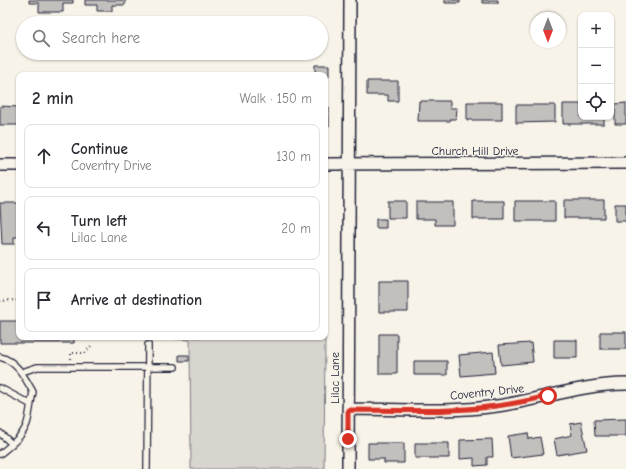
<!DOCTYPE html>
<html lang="en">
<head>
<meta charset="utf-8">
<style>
	body { margin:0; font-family:"Comic Neue",sans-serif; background:#f2f2f3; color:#2b2b33 }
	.controls { position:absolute; right:12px; top:12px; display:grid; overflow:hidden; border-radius:8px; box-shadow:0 1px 3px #0004 }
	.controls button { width:36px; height:36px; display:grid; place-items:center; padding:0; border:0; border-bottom:1px solid #e1e1e2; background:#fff; color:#2b2b33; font:20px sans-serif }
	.compass { position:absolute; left:530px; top:12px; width:36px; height:36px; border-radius:50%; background:#fff; box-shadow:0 1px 3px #0004; rotate:180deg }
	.stop { position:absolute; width:12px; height:12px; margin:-9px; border:3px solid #d93025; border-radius:50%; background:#fff }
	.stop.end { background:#d93025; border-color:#fff; box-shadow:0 1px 4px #0008 }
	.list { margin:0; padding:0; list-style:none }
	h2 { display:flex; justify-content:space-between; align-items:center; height:52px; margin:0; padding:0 16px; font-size:17px }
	h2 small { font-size:13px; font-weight:400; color:#7c7c81 }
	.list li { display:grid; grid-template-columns:26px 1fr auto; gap:12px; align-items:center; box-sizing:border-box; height:64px; margin:0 8px 8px; padding:0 8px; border:1px solid #e1e1e2; border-radius:8px }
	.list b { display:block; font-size:15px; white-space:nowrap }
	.list p { margin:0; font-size:13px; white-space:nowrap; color:#7c7c81 }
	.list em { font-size:13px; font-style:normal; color:#7c7c81 }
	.icon { flex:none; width:22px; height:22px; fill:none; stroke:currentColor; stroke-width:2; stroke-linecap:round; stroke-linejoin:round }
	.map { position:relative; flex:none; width:626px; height:469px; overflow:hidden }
	.search { position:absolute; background:#fff; box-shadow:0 1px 3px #0004; left:16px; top:16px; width:312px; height:44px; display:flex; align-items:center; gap:10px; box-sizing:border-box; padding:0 14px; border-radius:22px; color:#7c7c81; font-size:15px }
	.panel { position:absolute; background:#fff; box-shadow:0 1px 3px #0004; left:16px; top:72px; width:312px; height:268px; border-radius:8px }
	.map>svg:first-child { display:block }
</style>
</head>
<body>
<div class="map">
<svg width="626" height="469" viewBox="0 0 626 469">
	<rect width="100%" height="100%" fill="#f7f3e8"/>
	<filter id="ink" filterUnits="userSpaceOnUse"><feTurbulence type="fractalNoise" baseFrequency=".025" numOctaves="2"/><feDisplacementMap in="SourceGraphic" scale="8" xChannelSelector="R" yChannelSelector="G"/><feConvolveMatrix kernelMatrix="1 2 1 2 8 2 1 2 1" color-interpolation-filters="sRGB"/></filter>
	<g filter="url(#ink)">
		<!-- green -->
		<path fill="#d8d5cf" stroke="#7d7c85" d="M175 337H325L324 469H191L190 340 175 339Z"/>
		<!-- building -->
		<path fill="#c2bfbd" stroke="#22223b" d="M29 0H73V3H63V12H39V3H29Z
			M85 0H125V5H112V11H97V5H85Z
			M445 0H460V3H445Z
			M482 0H498V3H482Z
			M315 65H329V77H325V75H315Z
			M367 81H398V101H388V95H367Z
			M419 101H450V108H457L456 119H450V121H418Z
			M467 102H502V120H467Z
			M626 103V124H615V104Z
			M563 104H581V117H604V124H563Z
			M516 105H555V122L516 123Z
			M0 106 19 107V125H0Z
			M325 107H329V126H325Z
			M564 200H604V218H564Z
			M388 201H406V218H388Z
			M473 201H504V219H473Z
			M515 201H555V221H515Z
			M416 202H453V225H435V219H416Z
			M0 203H19V237H14V244H2Z
			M615 204H626V221H615Z
			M376 219H386V228H376Z
			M379 281H408V312H379Z
			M0 321H19V337H74V343H0Z
			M600 332H626V349H600Z
			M379 334H397V374H379Z
			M554 340H577V358H554Z
			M531 343 533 362 501 365 499 345Z
			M493 352 495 373 461 376 459 355Z
			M179 355H189V361H179Z
			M414 361H447V375H414Z
			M626 419V436H595L594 420Z
			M581 422 587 450 557 455 554 439 572 435 570 424Z
			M528 433 529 439 540 437 543 454 511 458 508 436Z
			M492 439 493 457H487V465L474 466V458L460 459V440Z
			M368 443H404V463H384V459H368Z
			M415 443H449V458H415Z"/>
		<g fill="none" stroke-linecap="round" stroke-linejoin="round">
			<!-- lane casing -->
			<g stroke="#22223b" stroke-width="8">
				<path id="lane" d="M0 357C17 361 25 378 33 392 31 401 30 411 28 420 25 435 11 445 0 454
					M22 372 37 367H175
					M0 388 30 404
					M0 433 12 444
					M147 469 148 345"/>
			</g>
			<!-- street casing -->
			<g stroke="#22223b" stroke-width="14">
				<path id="street" d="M325 164 626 163
					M0 165H19
					M348 409C398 409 448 413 497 406 540 400 582 384 626 384
					M348 469 350 0"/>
			</g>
			<!-- path -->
			<path stroke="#22223b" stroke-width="2" stroke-dasharray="1 3" stroke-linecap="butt" d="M18 300 17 288 19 287
				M0 301 19 300
				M71 359V353H85L91 346"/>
			<!-- lane -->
			<use href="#lane" stroke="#f7f3e8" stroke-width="5.5"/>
			<!-- street -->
			<use href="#street" stroke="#f7f3e8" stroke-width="11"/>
		</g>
	</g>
	<g fill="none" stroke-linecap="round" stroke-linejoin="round" filter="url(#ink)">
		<!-- route -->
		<path stroke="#d93025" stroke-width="5" d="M348 439V410C397 410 448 413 496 406 514 404 531 400 548 396"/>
	</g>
	<g text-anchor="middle" stroke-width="3" stroke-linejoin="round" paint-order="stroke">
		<!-- street labels -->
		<g font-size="12" fill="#22223b" stroke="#f7f3e8">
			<text x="475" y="155">Church Hill Drive</text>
			<text transform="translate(335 378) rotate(-90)" y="4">Lilac Lane</text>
			<text transform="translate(487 392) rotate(-6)" y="4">Coventry Drive</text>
		</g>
	</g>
</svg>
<div class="controls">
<button>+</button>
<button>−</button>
<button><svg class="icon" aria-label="locate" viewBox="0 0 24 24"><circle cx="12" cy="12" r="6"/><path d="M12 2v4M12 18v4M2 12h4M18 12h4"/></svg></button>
</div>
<svg class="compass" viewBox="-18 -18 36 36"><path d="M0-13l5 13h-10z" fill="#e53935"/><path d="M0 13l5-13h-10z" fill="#7c7c81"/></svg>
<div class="stop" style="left:548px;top:396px"></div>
<div class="stop end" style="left:348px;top:439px"></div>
<div class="search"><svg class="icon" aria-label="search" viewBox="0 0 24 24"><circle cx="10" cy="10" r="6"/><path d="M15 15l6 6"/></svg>Search here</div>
<section class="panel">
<h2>2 min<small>Walk · 150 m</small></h2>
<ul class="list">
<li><svg class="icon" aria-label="ahead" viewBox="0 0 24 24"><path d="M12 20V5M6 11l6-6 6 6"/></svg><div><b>Continue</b><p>Coventry Drive</p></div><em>130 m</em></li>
<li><svg class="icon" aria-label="left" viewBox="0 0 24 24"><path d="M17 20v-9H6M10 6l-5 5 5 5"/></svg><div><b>Turn left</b><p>Lilac Lane</p></div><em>20 m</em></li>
<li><svg class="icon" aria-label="arrive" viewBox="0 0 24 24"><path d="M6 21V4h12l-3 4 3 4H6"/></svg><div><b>Arrive at destination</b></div></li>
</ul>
</section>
</div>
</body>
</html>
